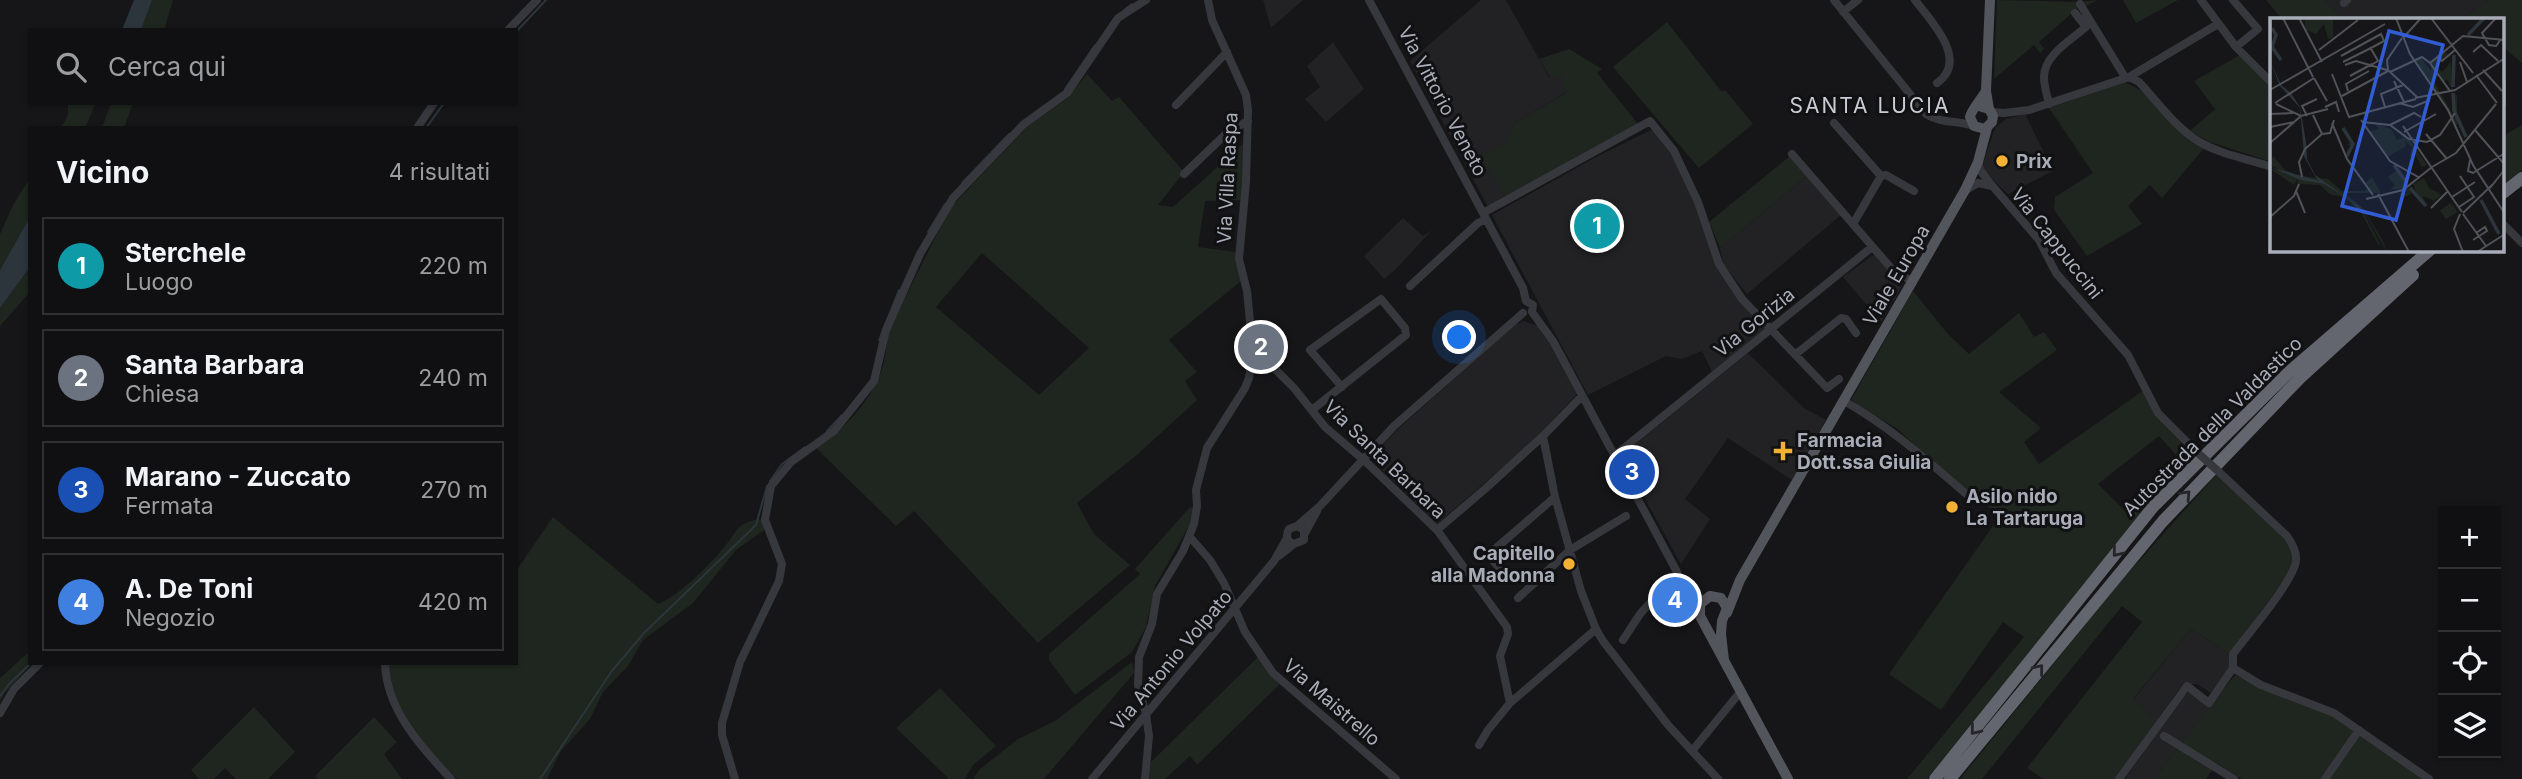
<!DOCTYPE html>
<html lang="it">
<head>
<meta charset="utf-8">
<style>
	body { margin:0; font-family:Inter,sans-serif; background:#19191b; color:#f1f3f6 }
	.controls { position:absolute; right:21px; bottom:21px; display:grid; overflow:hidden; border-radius:0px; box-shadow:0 2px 5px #0004 }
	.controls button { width:63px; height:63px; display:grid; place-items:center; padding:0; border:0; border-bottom:2px solid #303032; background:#101012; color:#f1f3f6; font:35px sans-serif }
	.you { position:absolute; left:1460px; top:338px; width:24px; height:24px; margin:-18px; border:5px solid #fff; border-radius:50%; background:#1a73e8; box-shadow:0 0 0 10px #1a73e833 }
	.badge { display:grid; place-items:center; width:46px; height:46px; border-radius:50%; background:#8c9099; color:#fff; font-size:23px; font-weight:700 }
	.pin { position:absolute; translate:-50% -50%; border:4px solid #fff; box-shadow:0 2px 7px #0006 }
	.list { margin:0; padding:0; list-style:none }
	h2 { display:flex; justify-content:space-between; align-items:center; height:91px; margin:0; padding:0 28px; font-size:30px }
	h2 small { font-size:23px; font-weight:400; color:#9c9d9f }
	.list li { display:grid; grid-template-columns:46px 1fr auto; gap:21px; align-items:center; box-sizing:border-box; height:98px; margin:0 14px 14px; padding:0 14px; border:2px solid #303032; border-radius:0px }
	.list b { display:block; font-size:26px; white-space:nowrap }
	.list p { margin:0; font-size:23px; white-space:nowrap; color:#9c9d9f }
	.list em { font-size:23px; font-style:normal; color:#9c9d9f }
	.icon { flex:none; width:38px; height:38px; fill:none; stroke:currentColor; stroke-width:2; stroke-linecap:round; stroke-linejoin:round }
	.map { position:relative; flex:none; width:2522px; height:779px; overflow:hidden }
	.search { position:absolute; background:#101012; box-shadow:0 2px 5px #0004; left:28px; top:28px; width:490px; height:77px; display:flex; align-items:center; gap:18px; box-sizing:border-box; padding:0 24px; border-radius:0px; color:#9c9d9f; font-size:26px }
	.panel { position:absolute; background:#101012; box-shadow:0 2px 5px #0004; left:28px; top:126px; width:490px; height:539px; border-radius:0px }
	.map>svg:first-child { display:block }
</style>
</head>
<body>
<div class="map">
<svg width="2522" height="779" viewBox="0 0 2522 779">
	<rect width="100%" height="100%" fill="#161618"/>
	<!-- built -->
	<path fill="#222225" d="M1263 0H1303L1271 28Z
		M1481 0H1506L1549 77 1561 74 1568 91 1514 124 1507 143 1506 197 1488 207 1410 61Z
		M2325 0H2489L2462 19H2440L2436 16 2432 19H2344Z
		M1333 42 1364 89 1326 122 1305 99 1320 87 1307 66Z
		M2025 114 2053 171 2008 194 1981 169 1995 128 2006 119Z
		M1655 128 1675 155 1718 261 1767 328 1712 372 1702 351 1682 359 1666 356 1588 395 1492 215 1598 156Z
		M1807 176 1841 215 1747 294 1723 264 1720 248Z
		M1403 218 1423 236 1432 230 1396 269 1384 279 1364 256Z
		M1876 253 1904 283 1881 322 1843 277Z
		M1524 321 1541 327 1577 394 1532 442 1437 524 1370 458 1397 430 1501 337 1517 324Z
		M1748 353 1804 408 1826 420 1792 480 1728 438 1685 499 1710 519 1681 564 1621 456Z
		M2191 629 2230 654 2229 669 2211 693 2197 684 2185 685 2179 689 2156 722 2133 700Z
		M2189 692 2213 701 2218 698 2154 779H2125L2179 701Z"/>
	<!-- green -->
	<path fill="#1e261f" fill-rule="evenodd" d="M152 0H173L164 30H141Z
		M1997 0 2079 2 2097 0 2085 7H2079L2039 42 2044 49 2040 53 2034 45 1994 79Z
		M2123 0H2178L2136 23Z
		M2266 0H2325L2344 19H2282Z
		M2489 0H2522V63L2503 47V19H2462Z
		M1667 22 1722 92 1725 90 1753 124 1699 168 1613 67Z
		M1569 49 1602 69 1597 73 1639 125 1506 197 1480 155 1506 143 1514 124 1567 92 1561 75 1550 77 1539 59Z
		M2240 55 2272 86V162L2210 142 2190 131 2215 109 2194 81Z
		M1087 74 1112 101 1119 97 1184 172 1158 205 1173 207 1244 143 1241 200 1205 201 1198 247 1235 252 1241 281 1169 340 1197 372 1185 381 1197 400 1138 454 1077 503 1094 534 1130 565 1038 643 914 511 896 526 816 448C843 431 872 400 882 369 887 354 886 340 891 326L950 208 1028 126 1066 99ZM982 253 1089 348 1039 395 936 307Z
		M2125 82 2144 92 2204 148 2162 198 2150 185 2128 206 2142 224 2087 256 2054 210 2055 197 2093 173 2049 108Z
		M68 103H96L85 128H61L68 115Z
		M111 103H133L124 128H102Z
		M2522 125V170L2503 185V136Z
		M1790 156 1807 176 1720 248 1709 222Z
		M30 178V217L0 270V234L13 205Z
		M30 267V292L0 326V308Z
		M1913 291 1947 333 1969 354 2019 313 2034 337 2044 332 2057 350 1999 392 2041 428 2024 442 2039 464 2144 390 2199 456 2119 544 1927 779H1907L2024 637 2003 622 1941 710 1889 674 2000 516 1932 462 1899 430 1851 400ZM2159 436 2176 455 2128 514 2098 484Z
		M2218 473 2289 542 2294 557 2289 573 2230 654 2191 629 2133 699 2156 722 2115 779H2043L2027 768 2142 622 2122 606 1982 779H1960L2114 589Z
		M1190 507 1193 508 1190 524 1155 586 1146 627 1132 652 1075 695 1049 660V654L1140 574 1135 569Z
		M553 517 658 604C680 595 705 569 721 551 737 534 734 522 762 519L764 530 736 550 693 603 643 640 628 666 603 692 590 719 561 751 547 779H458C427 755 389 703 388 663H516V571Z
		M30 651V663H32L5 693 0 701V678Z
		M1258 657 1281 683 1197 765 1190 756 1165 779H1149L1151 762Z
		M1132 662 1134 673 1044 779H973L979 770 1018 739 1055 721Z
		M2235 675 2331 714 2428 779H2242L2217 763 2206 779H2154Z
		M940 688 996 746 973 765 965 779H949L896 728Z
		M254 707 295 752 268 779H236L225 768 214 779H199L191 770Z
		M374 717 397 742 384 754 402 779H318L315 776Z"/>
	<!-- water -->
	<path fill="#2c353c" d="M134 0H152L141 30H122Z
		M30 217V267L0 308V270Z"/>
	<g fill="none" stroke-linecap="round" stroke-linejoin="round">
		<!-- stream -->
		<path stroke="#2c353c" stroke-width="2" d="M1124 10 1132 4
			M516 32 546 0
			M1065 89 1095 45
			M426 128 444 103
			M962 183 1009 134
			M928 232 945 204
			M879 340 899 290
			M827 431 842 415
			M770 481 782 464 805 447
			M0 696 9 684 31 663
			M540 779 611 672 644 633 756 525 767 486"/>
		<!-- minor -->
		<path stroke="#37383d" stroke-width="8" d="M1369 0 1523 288 1526 301 1533 305 1532 312 1553 341 1699 613
			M1834 0 1926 114C1942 124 1957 120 1974 126
			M1915 0C1930 20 1970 60 1937 83
			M2201 0 2236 47 2272 83
			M2233 0 2258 29 2236 47
			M2344 3 2347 0
			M2080 4 2125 77
			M1843 12 1858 0
			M508 30 537 0
			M2129 77 2218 24
			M2049 104C2047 95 2044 86 2044 77 2044 55 2071 40 2086 27L2075 13
			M1176 105 1227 52
			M1992 112 2004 113 2029 110 2129 77 2139 82C2157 101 2175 127 2198 141 2219 154 2248 159 2272 167
			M1834 123 1881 176
			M417 128 434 103
			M1792 154 1898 276 1913 280
			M1978 162 1980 170 1989 182 2039 240 2056 273 2128 355 2158 413 2199 454
			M1184 174 1229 131 1248 121
			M1966 190 1978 183 1992 186
			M1483 213 1650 121 1674 151 1698 202 1719 264 1742 299 1827 388 1839 379
			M1853 224 1881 176 1886 175 1914 191
			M2503 224 2522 243
			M1410 286 1478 223 1486 219
			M1253 352 1260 354 1294 388 1325 427 1366 462 1437 530 1507 627 1508 634 1500 656 1510 703 1488 730 1479 745
			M1796 354 1841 318 1846 319 1856 333
			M1582 396 1543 436 1555 497 1581 591 1596 629 1603 641 1668 725 1718 779
			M1844 401C1891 427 1931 464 1972 499
			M1312 410 1406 335 1405 328 1381 299 1310 350 1342 387
			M1614 456 1872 247
			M2218 471 2287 536C2292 543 2297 552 2296 561 2293 582 2247 635 2233 654V668L2261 685 2334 713 2429 779
			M1297 526 1320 506 1394 426 1523 313
			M1437 530 1485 489 1543 436
			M1305 533 1317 511
			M1190 537 1210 560 1224 583 1245 632 1273 673 1396 779
			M1279 556 1294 544 1304 540V530L1297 526 1289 529C1285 536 1287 542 1294 544
			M1501 570 1488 555 1555 497
			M1518 598 1570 550 1626 516
			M1623 640 1640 614 1660 592 1682 583
			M385 663C386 709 421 747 451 779
			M1510 703 1596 629
			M0 713 14 689 40 663
			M2164 736 2234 779
			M1692 751 1741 691
			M735 779 722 735V723L740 662 779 581 782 564 765 520 771 486 791 462 834 431 874 381 886 330 920 254 953 198 1024 124 1067 93 1118 18 1146 0
			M1092 779 1274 561 1287 538
			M1145 779 1149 736 1146 714 1138 685 1139 657 1152 624 1157 594 1183 551 1194 524 1197 506 1196 490 1207 448 1245 388 1249 378 1253 352 1247 291 1239 259 1246 182 1248 110 1246 95 1212 20 1208 0
			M2119 779 2187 686 2209 703 2233 668
			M2325 779 2359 730"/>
		<!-- major -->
		<path stroke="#53555c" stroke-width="10" d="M1979 106 1989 109 1993 116 1992 122 1985 129 1974 126 1970 117C1971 110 1981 100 1986 91
			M1989 109 1986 91 1990 0
			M1727 613 1740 580 1965 190 1978 162 1987 128
			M1724 660 1721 634 1722 621 1727 608 1721 598 1710 596 1700 604V616L1788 779"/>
		<!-- highway -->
		<path stroke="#63666e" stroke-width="12" d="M2503 193 2522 178
			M1935 779 2153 507 2290 371 2430 250
			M1950 779 2163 521 2300 378 2413 275"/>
		<!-- minor-bridge -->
		<path stroke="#37383d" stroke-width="8" d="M2199 454 2218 471"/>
	</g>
	<!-- one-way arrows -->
	<defs><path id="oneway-chevron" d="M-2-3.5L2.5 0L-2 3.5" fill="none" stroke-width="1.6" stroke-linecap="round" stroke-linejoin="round" transform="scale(1.75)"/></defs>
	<g stroke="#26262a">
		<use href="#oneway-chevron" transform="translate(2186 495) rotate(-47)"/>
		<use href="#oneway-chevron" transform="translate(2117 552) rotate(129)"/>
		<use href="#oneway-chevron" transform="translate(2039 669) rotate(-51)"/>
		<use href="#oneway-chevron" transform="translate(1975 730) rotate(129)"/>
	</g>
	<!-- markers -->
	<g fill="#f2b134" stroke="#111113" stroke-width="2.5">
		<circle cx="2002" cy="161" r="7"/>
		<path d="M1779.5 440.5h7v7h7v7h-7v7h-7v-7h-7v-7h7z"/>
		<circle cx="1952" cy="507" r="7"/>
		<circle cx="1569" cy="564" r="7"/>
	</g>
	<g text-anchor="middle" stroke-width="6" stroke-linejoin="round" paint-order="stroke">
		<!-- street labels -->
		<g font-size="19" fill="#a8adb8" stroke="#111113">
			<text transform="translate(1443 101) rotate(62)" y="7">Via Vittorio Veneto</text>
			<text transform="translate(1227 178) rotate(-87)" y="7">Via Villa Raspa</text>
			<text transform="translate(2057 243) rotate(52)" y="7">Via Cappuccini</text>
			<text transform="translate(1896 275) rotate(-60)" y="7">Viale Europa</text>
			<text transform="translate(1754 322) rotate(-39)" y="7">Via Gorizia</text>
			<text transform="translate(2212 426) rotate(-45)" y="7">Autostrada della Valdastico</text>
			<text transform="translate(1385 459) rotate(44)" y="7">Via Santa Barbara</text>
			<text transform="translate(1171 660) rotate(-50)" y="7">Via Antonio Volpato</text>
			<text transform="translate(1332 702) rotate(41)" y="7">Via Maistrello</text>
		</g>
		<!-- poi labels -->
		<g font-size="19" font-weight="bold" fill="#a8adb8" stroke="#111113" text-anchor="start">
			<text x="2016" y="168">Prix</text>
			<text x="1797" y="447">Farmacia<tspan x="1797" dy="22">Dott.ssa Giulia</tspan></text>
			<text x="1966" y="503">Asilo nido<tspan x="1966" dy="22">La Tartaruga</tspan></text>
			<text x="1555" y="560" text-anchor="end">Capitello<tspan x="1555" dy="22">alla Madonna</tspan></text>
		</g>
		<!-- neighbourhood labels -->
		<g font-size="21" letter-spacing="2" fill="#c9ccd4" stroke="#111113">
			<text x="1870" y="113">SANTA LUCIA</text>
		</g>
	</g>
	<!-- overview -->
	<g transform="translate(2270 18)">
		<rect width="234" height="234" fill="#161618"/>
		<path d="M34 0H63V19L58 21 54 6 46 16 36 12ZM173 32 178 37 166 48 172 54 181 44 182 72 177 61 173 64 168 58 163 62 185 100 182 74 187 78V108L146 43 151 40 161 53V45ZM105 104 122 112 127 122 133 120 129 115 140 122 157 147 152 149 145 136 139 139 142 129 135 123 136 128 118 139 98 114 108 111ZM73 108 84 126 77 139 96 165 102 159 111 175H74L92 189 113 223 117 234 97 199 82 182 95 198 110 226 109 228 92 196 75 179 61 177 50 167 28 166 27 161 24 167 0 151 14 154 0 147 3 138 15 152 30 158 58 161 72 173H94L98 171 76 139 82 127H77L80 125ZM122 146 149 180 143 166 154 160 159 170 172 177 164 182 170 192 181 185 188 194 176 201 163 182 152 178 158 189 138 168 141 176 132 180 129 175H137L134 171H121L125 167 118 159 126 153Z" fill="#1e261f"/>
		<path d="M0 43 11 67 21 75 30 89 36 124 37 141 45 157 90 189 116 234 95 198 79 181 54 166 31 162 0 149 49 163 45 158 34 138 30 90 10 68Z" fill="#2c353c"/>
		<path fill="none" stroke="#2c353c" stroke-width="3.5" d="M2 10 6 17 2 29 11 42M198 17 214 0M183 69 184 37M183 75 184 92 196 119M73 110 83 126 77 138M124 147 137 165M140 170 156 188M211 182 229 216"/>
		<path fill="none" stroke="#505258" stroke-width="2" d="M13 0 43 59M29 0 52 44M126 0 140 36 178 92 203 147 235 196M161 0 203 55M226 0 212 15 219 27 226 28 231 21M134 19 151 0M100 29 108 43 101 47M49 32 88 2M203 34 211 27 228 43M71 38 111 16 114 23 101 30M167 38 172 43 185 32M73 44 101 30M190 44 197 64M160 45 180 73M75 47 86 43 117 52M118 52 117 42 132 20M118 52 147 79M213 52 232 73M120 54 152 39 160 45 193 18 235 22M62 56 79 99 146 81M206 57 227 85M80 58 102 46M44 60 57 83M235 62V87M124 63 134 84M0 72 115 6M78 73 76 66 99 53M72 78 118 53M145 80 185 72 235 40M5 85 44 60M129 85 143 89 160 82M6 86 31 98 58 91M55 89 66 84 69 94M115 89 111 76 133 67M0 96 23 95M43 97 52 116M37 98 32 88 47 81M91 102 120 143 150 160M92 104 120 107 139 121 157 124 170 117 185 95M62 105 77 141 103 177M120 107 144 95 151 99M133 108 192 194M0 109 24 104M205 112 235 147M134 114 166 96M156 116 177 141M0 125 31 98M200 142 198 153 203 155 235 135M162 149 186 135 226 86M32 159 29 144 35 131 52 116 60 115 64 102M220 170 235 151M26 173 35 195M108 176 139 234M182 179 205 164M96 181 133 172 162 149M189 189 204 179 190 158M161 190 178 173M193 195 222 167M190 196 184 211 193 234M193 196 216 228M0 199 24 178 29 166M203 222 217 213 215 209 206 215M207 234 235 216"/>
		<path fill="#325cd3" fill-opacity="0.15" stroke="#325cd3" stroke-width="3.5" d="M119 13 173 27 126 202 72 188Z"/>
		<rect width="234" height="234" fill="none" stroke="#a8adb8" stroke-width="3.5"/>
	</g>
</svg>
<div class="controls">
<button>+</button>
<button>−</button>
<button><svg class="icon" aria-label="locate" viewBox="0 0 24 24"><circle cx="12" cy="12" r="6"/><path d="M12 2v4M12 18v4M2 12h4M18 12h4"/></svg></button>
<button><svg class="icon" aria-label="layers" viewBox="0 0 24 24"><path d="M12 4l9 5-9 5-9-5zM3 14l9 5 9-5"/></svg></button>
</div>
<div class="you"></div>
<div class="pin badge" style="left:1597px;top:226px;background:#0f9aa8">1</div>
<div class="pin badge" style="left:1261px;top:347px;background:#6b7280">2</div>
<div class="pin badge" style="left:1632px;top:472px;background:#1a4fb4">3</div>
<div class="pin badge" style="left:1675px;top:600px;background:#3f7fe0">4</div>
<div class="search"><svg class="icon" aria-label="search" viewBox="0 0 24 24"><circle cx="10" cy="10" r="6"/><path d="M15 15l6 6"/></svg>Cerca qui</div>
<section class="panel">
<h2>Vicino<small>4 risultati</small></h2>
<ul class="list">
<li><span class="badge" style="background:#0f9aa8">1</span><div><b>Sterchele</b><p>Luogo</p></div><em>220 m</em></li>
<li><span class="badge" style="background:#6b7280">2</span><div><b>Santa Barbara</b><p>Chiesa</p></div><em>240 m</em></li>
<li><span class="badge" style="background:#1a4fb4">3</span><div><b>Marano - Zuccato</b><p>Fermata</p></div><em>270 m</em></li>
<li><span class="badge" style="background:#3f7fe0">4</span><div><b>A. De Toni</b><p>Negozio</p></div><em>420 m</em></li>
</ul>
</section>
</div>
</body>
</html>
